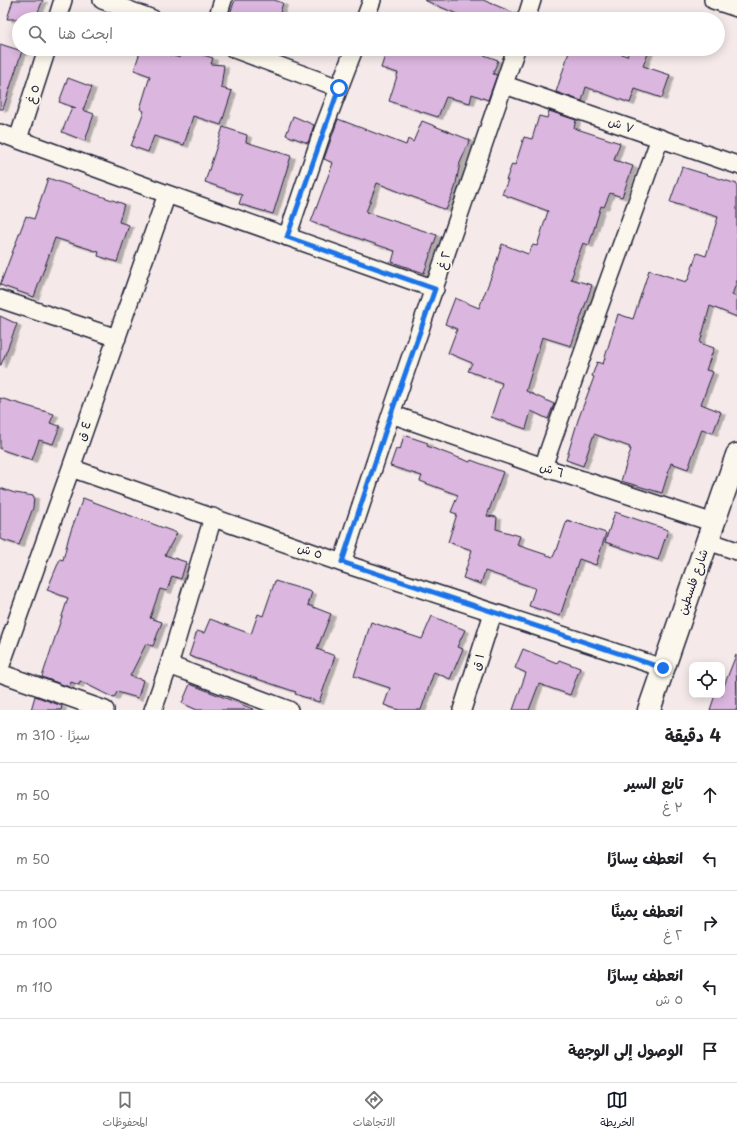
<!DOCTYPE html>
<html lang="ar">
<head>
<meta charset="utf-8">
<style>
	body { margin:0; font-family:"Playpen Sans","Playpen Sans Arabic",sans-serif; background:#f2f2f2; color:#202124; direction:rtl }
	.controls { position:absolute; right:12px; bottom:12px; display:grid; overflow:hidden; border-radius:8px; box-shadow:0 2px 10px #0003 }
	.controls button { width:36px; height:36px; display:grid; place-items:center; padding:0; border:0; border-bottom:1px solid #e0e0e0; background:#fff; color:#202124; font:20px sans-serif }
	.stop { position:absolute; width:12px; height:12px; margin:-9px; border:3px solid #1a73e8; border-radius:50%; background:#fff }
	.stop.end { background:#1a73e8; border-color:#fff; box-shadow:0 1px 4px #0008 }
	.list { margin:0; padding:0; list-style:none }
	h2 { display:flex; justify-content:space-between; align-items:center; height:52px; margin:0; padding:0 16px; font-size:17px }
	h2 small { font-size:13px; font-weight:400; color:#757577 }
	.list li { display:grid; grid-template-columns:26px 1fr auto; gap:12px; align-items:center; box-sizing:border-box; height:64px; padding:0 16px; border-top:1px solid #e0e0e0 }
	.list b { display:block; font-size:15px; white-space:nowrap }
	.list p { margin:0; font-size:13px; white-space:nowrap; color:#757577 }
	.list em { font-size:13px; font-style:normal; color:#757577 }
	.icon { flex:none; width:22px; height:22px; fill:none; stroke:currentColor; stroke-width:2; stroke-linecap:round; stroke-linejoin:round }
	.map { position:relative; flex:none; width:737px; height:710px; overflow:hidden; direction:ltr }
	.search { position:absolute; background:#fff; box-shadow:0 2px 10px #0003; left:12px; right:12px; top:12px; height:44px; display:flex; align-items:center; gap:10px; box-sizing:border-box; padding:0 14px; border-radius:22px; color:#757577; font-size:15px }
	.sheet { height:372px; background:#fff }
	nav { display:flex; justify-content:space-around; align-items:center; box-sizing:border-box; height:56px; border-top:1px solid #e0e0e0; background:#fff; font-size:11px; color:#757577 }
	nav a { display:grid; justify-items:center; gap:2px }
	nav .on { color:#111827 }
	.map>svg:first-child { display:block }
</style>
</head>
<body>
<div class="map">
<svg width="737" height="710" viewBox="0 0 737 710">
	<defs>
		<filter id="shadow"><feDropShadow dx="4.5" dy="2.5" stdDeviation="0" flood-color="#0004"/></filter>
	</defs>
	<rect width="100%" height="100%" fill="#f5eae9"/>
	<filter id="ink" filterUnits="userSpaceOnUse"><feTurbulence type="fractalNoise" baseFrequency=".025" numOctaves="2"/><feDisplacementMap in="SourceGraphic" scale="8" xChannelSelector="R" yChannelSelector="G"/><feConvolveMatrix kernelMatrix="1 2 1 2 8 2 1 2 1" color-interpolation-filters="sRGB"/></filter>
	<g filter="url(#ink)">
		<!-- building -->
		<path fill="#dbb6df" stroke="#22223b" filter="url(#shadow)" d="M13 0H43L35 19H7Z
			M235 0H274L283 3 278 19H228Z
			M424 0H483L517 14 516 19H469Z
			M0 44 22 51 3 109H0Z
			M141 49H152L180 58 184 49 213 58 211 64 224 65 221 88 232 91 221 125 193 116 184 145 154 136 148 152 131 146 144 111 140 109 150 76 134 70Z
			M387 49H468L498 60 493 74 497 75 488 100 472 94 470 103 446 97 438 117 389 101 398 73 381 68Z
			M570 49H607L627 56 630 49H650L643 66 670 75 662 98 635 89 630 103 586 87 582 101 556 92Z
			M68 78 92 87 83 110 94 114 85 141 62 132 72 107 76 108 59 102Z
			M549 111 576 120 574 128 620 143 614 160 633 166 622 197 610 193 604 207 601 206 589 245 583 243 573 270 574 271 571 279 592 285 571 346 542 337 526 391 554 404 548 419 531 411 526 429 491 417 502 383 468 371 472 363 448 353 457 329 445 324 455 298 479 308 495 267 502 244 528 254 533 245 537 246 548 211 502 194 508 180H506L512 164 515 165 524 137 532 139 539 116 547 118Z
			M293 116 314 125 308 143 286 135Z
			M338 119 406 145 408 139 413 142 422 121 470 140 460 163 455 188 446 210 377 183 366 212 437 235 424 273 392 262 395 251 311 222 333 163 324 159Z
			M223 127 247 135 246 142 291 156 273 214 239 204 242 195 205 182Z
			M682 167 737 184V281L732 295 737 297V317L710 306 700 343 714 348 706 370 713 372 701 404 721 412 713 433 702 429 688 469 671 463 662 493 621 481 631 449H629L630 447 594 434 583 466 566 460 578 420 594 377 592 376 597 362 603 364 618 314 633 319 649 270 686 282 687 280H688L697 253 706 256 718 217 670 202Z
			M48 178 124 204 119 222 129 225 117 262 98 256 99 252 55 238 34 297 0 285 26 216 34 219Z
			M0 316 17 324 1 365H0Z
			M0 398 54 414 50 423 60 426 53 444 39 440 32 460 0 449Z
			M404 435 428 443 427 446 470 462 471 460 503 472 487 516 497 517 496 529 520 536 517 545 553 557 556 550H557L567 520 606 533 596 565 579 559 560 616 529 606 535 588 485 571 481 584 463 578 472 550 448 542 457 514 451 512 458 495 420 481 422 476 390 466 396 449 400 450Z
			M0 488 15 493 34 496 33 508 19 545 0 539Z
			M83 498 177 533 165 555 186 562 181 579 172 576 167 591 160 589 150 618 162 622 153 646 146 644 130 676 143 680 138 698 117 692 114 698 80 681 79 685 71 682 69 687 42 677 68 598 47 590 60 559 63 560 69 536Z
			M615 512 668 530 658 560 605 542Z
			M275 581 312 592 308 605 331 614 317 649 335 656 319 702 295 694 296 692 189 656 197 631 204 633 210 619 251 634 258 614 263 616Z
			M432 616 465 630 457 647 463 649 450 679 434 672 421 710H399L384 705 390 688 354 676 371 622 422 639Z
			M523 649 557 663 559 660 580 668 570 695 539 684 529 710H513L526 673 515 668Z
			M736 655 737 710H710L715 695H722V691Z
			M190 684 253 709 252 710H197L182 703Z
			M35 696 62 706 61 710H31Z"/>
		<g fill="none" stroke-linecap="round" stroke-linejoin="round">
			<!-- street casing -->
			<g stroke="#22223b" stroke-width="20">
				<path id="street" d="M102 0 153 19
					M713 0 737 8
					M57 19 63 0
					M217 19 223 0
					M365 19 372 0
					M526 19 532 0
					M234 49 339 88
					M505 85 737 165
					M0 133 167 194 435 289
					M18 139 47 49
					M287 237 323 130 354 49
					M0 299 117 338
					M391 414 543 467 714 523
					M543 467 598 310 660 138
					M71 468 342 563 663 668
					M708 541 737 551
					M342 563 391 414 516 49
					M169 665 289 710
					M0 668 71 468 167 194
					M0 673 105 710
					M153 710 169 665 213 517
					M462 710 493 613"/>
			</g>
			<!-- secondary casing -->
			<g stroke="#22223b" stroke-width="25">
				<path id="secondary" d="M649 710 737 455"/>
			</g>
			<!-- street -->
			<use href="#street" stroke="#fbf7ec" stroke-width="17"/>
			<!-- secondary -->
			<use href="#secondary" stroke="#fbf7ec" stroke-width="22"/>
		</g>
	</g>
	<g fill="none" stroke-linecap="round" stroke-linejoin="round" filter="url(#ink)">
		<!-- route -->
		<path stroke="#1a73e8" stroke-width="5" d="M339 88 287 237 435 289 391 414 342 562 663 668"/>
	</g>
	<g text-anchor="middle" stroke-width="3.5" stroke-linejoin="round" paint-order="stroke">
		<!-- street labels -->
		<g font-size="12" fill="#22223b" stroke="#fbf7ec">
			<text transform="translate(33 94) rotate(-72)" y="4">٥ غ</text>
			<text transform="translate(621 125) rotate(19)" y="4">٧ ش</text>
			<text transform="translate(444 260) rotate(-71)" y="4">٢ غ</text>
			<text transform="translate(84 431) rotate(-71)" y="4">٤ ق</text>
			<text transform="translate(552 470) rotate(18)" y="4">٦ ش</text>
			<text transform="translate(310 551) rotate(19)" y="4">٥ ش</text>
			<text transform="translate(693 582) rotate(-71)" y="4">شارع فلسطين</text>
			<text transform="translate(478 662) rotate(-72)" y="4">١ ق</text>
		</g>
	</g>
</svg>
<div class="controls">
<button><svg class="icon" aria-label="locate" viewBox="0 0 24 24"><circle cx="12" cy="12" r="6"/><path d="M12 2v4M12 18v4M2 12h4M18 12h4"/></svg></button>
</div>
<div class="stop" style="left:339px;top:88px"></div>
<div class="stop end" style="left:663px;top:668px"></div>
<div class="search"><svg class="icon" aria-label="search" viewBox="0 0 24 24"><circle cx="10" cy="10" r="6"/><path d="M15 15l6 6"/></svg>ابحث هنا</div>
</div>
<section class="sheet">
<h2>4 دقيقة<small>سيرًا · 310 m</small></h2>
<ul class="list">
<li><svg class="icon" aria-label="ahead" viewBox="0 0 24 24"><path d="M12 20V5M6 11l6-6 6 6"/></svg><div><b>تابع السير</b><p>٣ غ</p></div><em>50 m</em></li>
<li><svg class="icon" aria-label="left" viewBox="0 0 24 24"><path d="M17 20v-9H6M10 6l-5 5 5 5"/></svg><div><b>انعطف يسارًا</b></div><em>50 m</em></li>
<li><svg class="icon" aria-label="right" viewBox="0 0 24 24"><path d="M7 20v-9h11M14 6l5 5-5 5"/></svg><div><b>انعطف يمينًا</b><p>٢ غ</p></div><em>100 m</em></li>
<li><svg class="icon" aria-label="left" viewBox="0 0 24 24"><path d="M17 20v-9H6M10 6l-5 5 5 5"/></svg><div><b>انعطف يسارًا</b><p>٥ ش</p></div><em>110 m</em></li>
<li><svg class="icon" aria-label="arrive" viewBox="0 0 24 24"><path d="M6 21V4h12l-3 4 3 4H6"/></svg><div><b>الوصول إلى الوجهة</b></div></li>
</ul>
</section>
<nav>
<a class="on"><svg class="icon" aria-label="map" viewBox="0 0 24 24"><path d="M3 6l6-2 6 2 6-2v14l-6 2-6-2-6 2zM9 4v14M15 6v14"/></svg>الخريطة</a>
<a><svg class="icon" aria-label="directions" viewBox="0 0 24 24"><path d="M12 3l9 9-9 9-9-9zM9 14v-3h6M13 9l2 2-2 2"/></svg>الاتجاهات</a>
<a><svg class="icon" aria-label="saved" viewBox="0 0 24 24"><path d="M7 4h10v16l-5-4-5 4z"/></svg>المحفوظات</a>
</nav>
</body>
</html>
